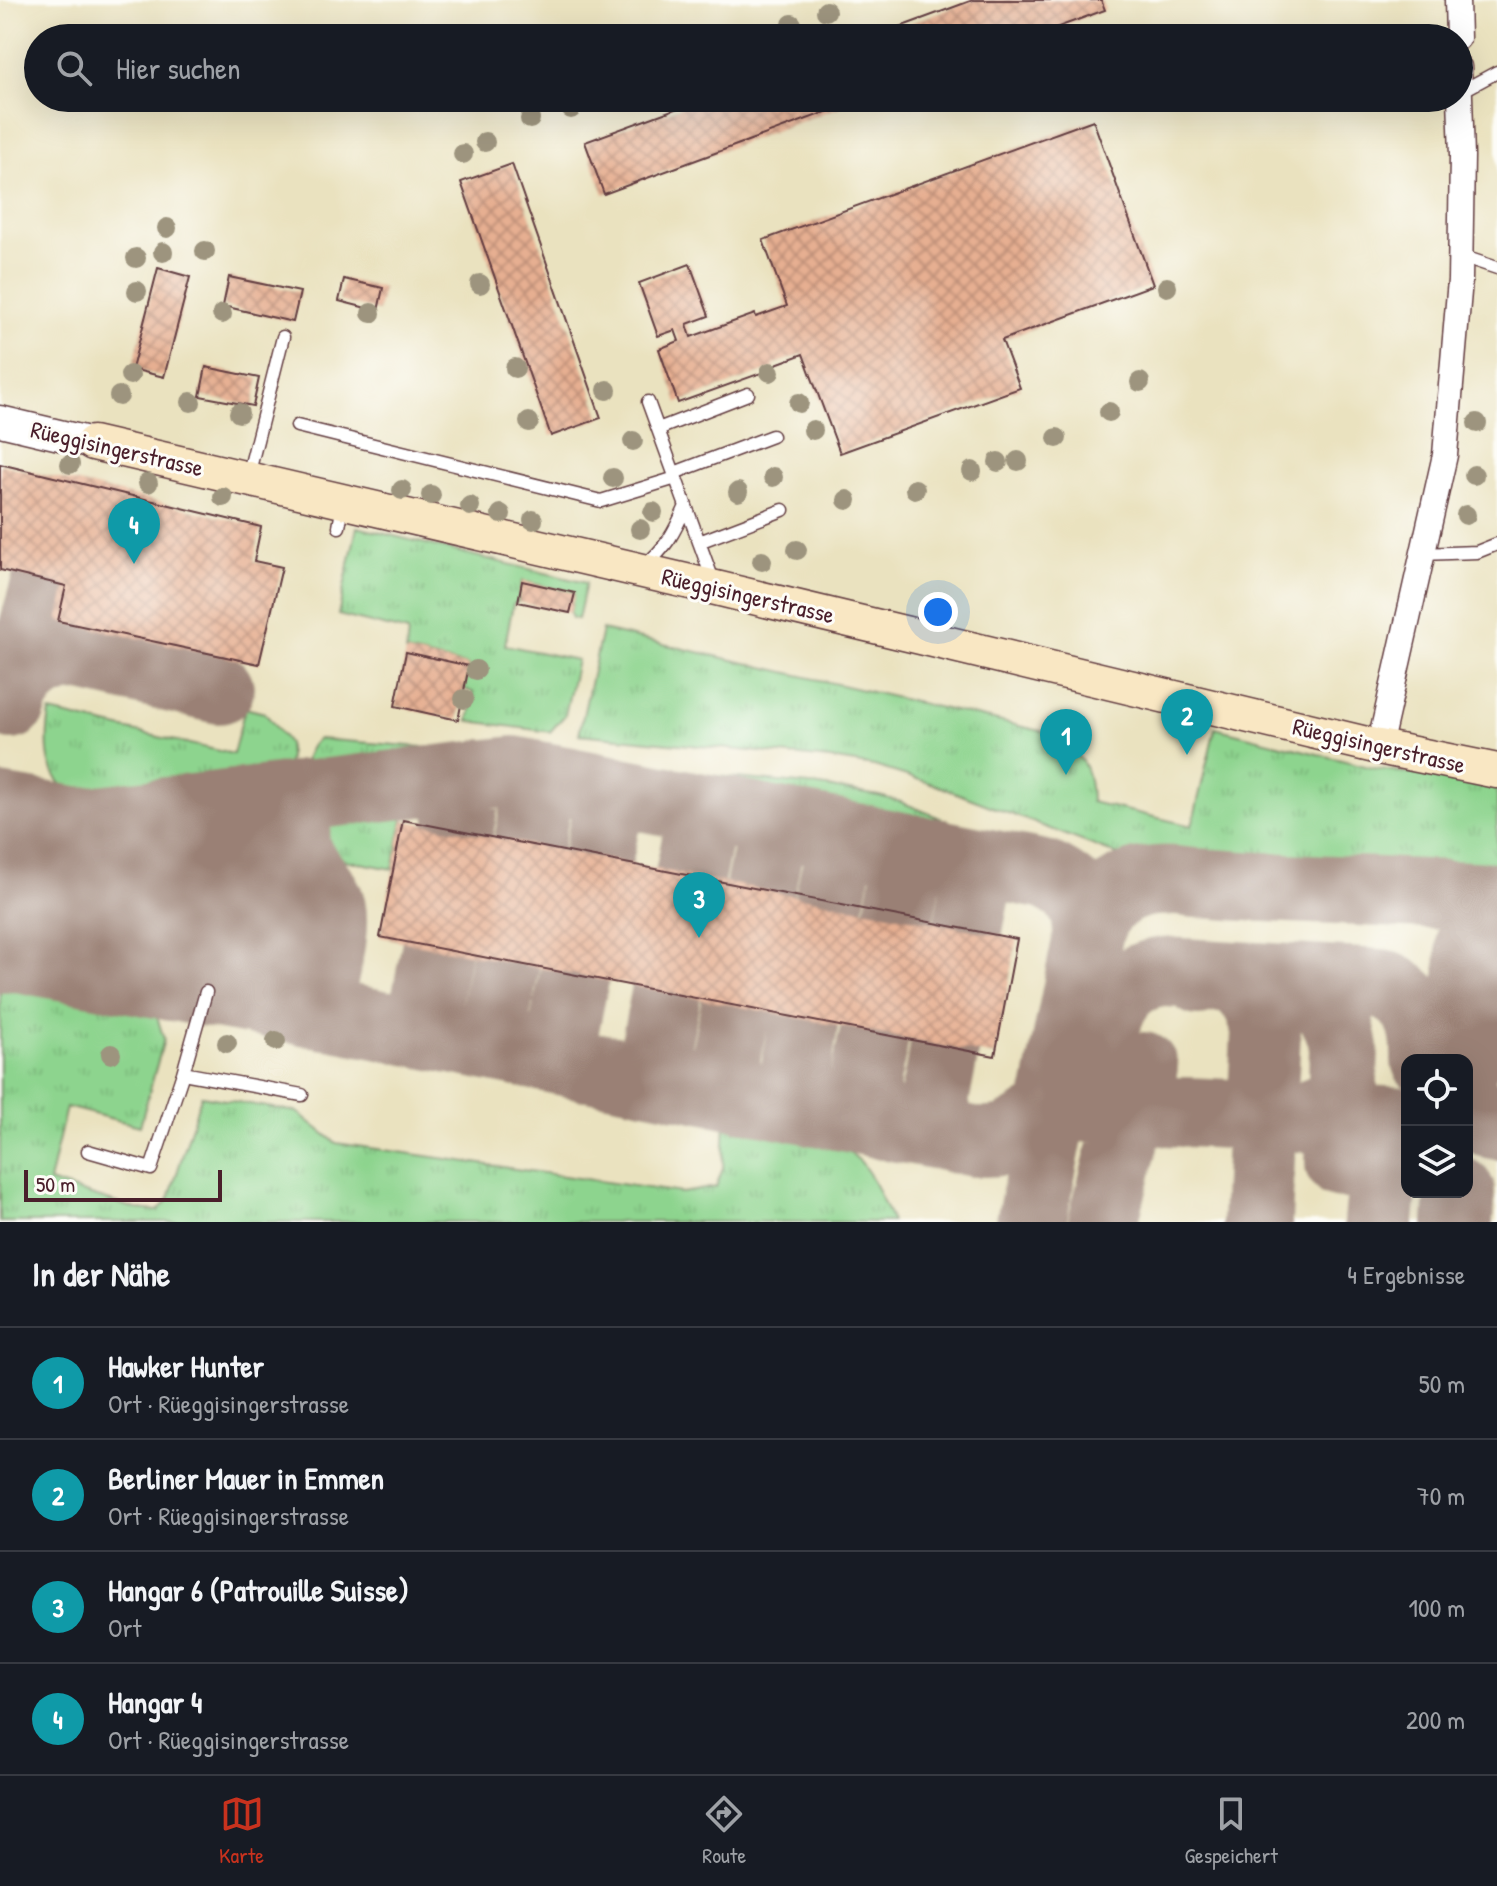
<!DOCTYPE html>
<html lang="de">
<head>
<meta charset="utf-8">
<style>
	body { margin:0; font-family:"Patrick Hand",sans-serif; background:#20242c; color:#f1f3f6 }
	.controls { position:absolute; right:24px; bottom:24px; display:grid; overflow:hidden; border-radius:16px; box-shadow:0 8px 32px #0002 }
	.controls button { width:72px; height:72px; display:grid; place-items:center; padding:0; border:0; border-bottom:2px solid #363941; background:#171b24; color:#f1f3f6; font:40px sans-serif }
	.scale { position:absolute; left:24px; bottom:20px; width:198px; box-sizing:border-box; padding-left:8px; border:4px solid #4a1f2b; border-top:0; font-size:22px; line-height:28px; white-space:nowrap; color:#4a1f2b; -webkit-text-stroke:6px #fdfcf7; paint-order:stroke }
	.you { position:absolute; left:938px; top:612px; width:28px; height:28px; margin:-20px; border:6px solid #fff; border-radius:50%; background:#1a73e8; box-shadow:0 0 0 12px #1a73e833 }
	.badge { display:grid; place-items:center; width:52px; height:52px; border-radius:50%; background:#c8321e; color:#fff; font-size:26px; font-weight:700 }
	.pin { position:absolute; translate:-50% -66px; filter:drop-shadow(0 2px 4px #0008) }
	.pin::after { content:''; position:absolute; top:42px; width:28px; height:24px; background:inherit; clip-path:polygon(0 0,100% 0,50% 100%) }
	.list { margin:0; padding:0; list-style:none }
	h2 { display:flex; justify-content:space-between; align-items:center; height:104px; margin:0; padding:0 32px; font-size:34px }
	h2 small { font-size:26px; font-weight:400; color:#9ea1a6 }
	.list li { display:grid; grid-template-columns:52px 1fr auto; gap:24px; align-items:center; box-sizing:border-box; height:112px; padding:0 32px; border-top:2px solid #363941 }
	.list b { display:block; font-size:30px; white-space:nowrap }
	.list p { margin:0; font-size:26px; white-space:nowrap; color:#9ea1a6 }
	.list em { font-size:26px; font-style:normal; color:#9ea1a6 }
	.icon { flex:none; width:44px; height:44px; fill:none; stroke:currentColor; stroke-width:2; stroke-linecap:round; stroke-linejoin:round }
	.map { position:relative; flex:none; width:1497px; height:1222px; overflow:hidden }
	.search { position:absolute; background:#171b24; box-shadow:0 8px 32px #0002; left:24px; right:24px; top:24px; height:88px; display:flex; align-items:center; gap:20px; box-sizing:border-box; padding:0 28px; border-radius:44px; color:#9ea1a6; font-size:30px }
	.sheet { height:552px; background:#171b24 }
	nav { display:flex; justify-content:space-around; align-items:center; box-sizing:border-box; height:112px; border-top:2px solid #363941; background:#171b24; font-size:22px; color:#9ea1a6 }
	nav a { display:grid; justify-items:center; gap:4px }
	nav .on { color:#c8321e }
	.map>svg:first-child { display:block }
</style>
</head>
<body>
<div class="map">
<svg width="1497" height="1222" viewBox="0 0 1497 1222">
	<defs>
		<pattern id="grass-tufts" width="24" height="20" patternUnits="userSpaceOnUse" patternTransform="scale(2)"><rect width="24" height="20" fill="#8dd48e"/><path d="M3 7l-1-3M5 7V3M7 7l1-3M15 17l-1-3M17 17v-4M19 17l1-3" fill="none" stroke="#7bb67b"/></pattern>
		<pattern id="building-cross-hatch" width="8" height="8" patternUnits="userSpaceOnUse" patternTransform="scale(2)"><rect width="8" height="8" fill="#e6af91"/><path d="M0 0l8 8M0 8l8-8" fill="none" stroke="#bc8e77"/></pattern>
	</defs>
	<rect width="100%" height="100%" fill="#fdfcf7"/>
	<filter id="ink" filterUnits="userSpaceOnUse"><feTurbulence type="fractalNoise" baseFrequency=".0125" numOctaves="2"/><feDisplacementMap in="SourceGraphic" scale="16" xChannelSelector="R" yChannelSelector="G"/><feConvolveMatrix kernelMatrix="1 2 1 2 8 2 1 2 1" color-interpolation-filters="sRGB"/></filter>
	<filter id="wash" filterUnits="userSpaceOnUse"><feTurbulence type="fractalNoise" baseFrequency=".006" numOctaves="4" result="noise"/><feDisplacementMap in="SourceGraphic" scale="32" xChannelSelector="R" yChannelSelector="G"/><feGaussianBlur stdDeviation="1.8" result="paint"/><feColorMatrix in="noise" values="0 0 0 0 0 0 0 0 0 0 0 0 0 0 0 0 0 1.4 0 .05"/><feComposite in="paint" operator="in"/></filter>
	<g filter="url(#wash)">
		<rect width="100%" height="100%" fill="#eae2bf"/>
		<!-- grass -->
		<path fill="url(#grass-tufts)" stroke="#6c7a5c" stroke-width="2" d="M357 527 586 583 578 619 572 618 570 613 574 593 522 581 518 602 513 604 505 645 577 660 565 715 550 732 469 721 474 693 464 689 469 666 406 652 408 632 338 615Z
			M602 630 1054 734 1052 742C1085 753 1090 769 1091 802L1192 826 1215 728 1373 768 1497 786V875L1137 858 1118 855 933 784 874 766 830 759 579 734Z
			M245 708 265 713 288 743 289 759 284 778 80 802C46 777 44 752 50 712L233 754Z
			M318 739 422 747 424 754 420 761 414 763 302 776C305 761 306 749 318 739Z
			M594 764 820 786 879 796 901 802 1012 847 1011 848 871 819 594 766Z
			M384 806 398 813 403 820 393 869 328 857 317 849C309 805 354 809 384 806Z
			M27 982 77 990 131 1002 157 1017 164 1039 140 1126 66 1107 49 1182 136 1209 158 1211 169 1199 201 1096 297 1112 336 1143 682 1193 716 1187 723 1168 725 1119 825 1137 846 1149 861 1162 872 1178 892 1222H0V988Z"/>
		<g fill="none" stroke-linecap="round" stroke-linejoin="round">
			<!-- taxiway -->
			<path stroke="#9a8075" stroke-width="70" d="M15 696C28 669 53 656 82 657L219 689
				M12 705 45 588
				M0 809 82 822 514 771 1045 875C1075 888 1088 903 1088 936L1031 1222
				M294 839C299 869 315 873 328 898 340 921 323 976 318 1002L320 1008 326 1015
				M0 905 17 812
				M1088 936C1094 907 1118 887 1147 882 1163 879 1180 881 1196 883 1219 884 1241 886 1264 887 1341 891 1419 894 1497 897
				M0 958 17 957 346 1018 974 1142C987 1142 1000 1143 1012 1137 1036 1126 1048 1110 1076 1107L1407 1122
				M57 964 50 958 48 949 72 821
				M111 974 104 969 101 959 129 816
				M1284 979C1317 989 1340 1013 1344 1048L1340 1164
				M1199 981C1237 968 1261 996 1266 1032L1257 1222
				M171 986 160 979 157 968 186 810
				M222 995 213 989 211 977 243 803
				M277 1006 268 1000 265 990 302 795
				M450 1039C433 1031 427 1019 426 1001L467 786 473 778 482 774
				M516 1052C501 1043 497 1031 495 1014L537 800C542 786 553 782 567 781
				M1466 1060 1472 929 1483 909 1497 899
				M586 1066C570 1058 564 1047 564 1029L607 813C611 799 622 794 636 795
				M1096 1075C1105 1029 1106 978 1164 972L1382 984C1418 997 1427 1024 1426 1060
				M677 1084 669 1079 662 1071 655 1048 700 825 709 817 728 812
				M743 1097 728 1080 725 1059 770 839C777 829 786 826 798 826
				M1467 1099C1473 1113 1482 1122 1497 1125
				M1321 1109C1335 1119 1348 1117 1361 1124 1393 1140 1381 1192 1379 1222
				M813 1111 806 1105 798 1091 796 1084V1068L804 1019 840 852 853 842 868 840
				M883 1125 868 1105 864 1085 909 866C916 856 926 854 937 853
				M957 1139C940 1131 937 1118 934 1101L978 879 992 869 1006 867
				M1103 1222 1143 1067
				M1458 1222 1460 1192"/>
		</g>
		<g id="blocks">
			<!-- building -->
			<path fill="url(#building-cross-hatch)" d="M973 0H1101L1105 10 1028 38H870Z
				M705 98H864L604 194 585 142Z
				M1093 120 1153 285 1002 340 1020 388 840 453 803 354 773 365 775 368 678 403 659 349 679 341 675 330 658 336 639 283 690 264 709 316 687 324 691 337 755 314 756 317 787 306 763 240Z
				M512 164 601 418 551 436 461 182Z
				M158 268 190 277 164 377 132 369Z
				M229 277 300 292 293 322 223 306Z
				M344 279 383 288 378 311 339 301Z
				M206 367 259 378 253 406 200 396Z
				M0 464 261 527 254 561 282 567 259 664 58 621 66 586 0 570Z
				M522 581 575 593 570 613 518 602Z
				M406 652 469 666 458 720 395 706Z
				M403 820 1017 939 995 1056 380 937Z"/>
		</g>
	</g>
	<g filter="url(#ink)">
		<use href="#blocks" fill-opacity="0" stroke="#623c41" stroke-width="2"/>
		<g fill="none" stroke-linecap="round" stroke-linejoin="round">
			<!-- service casing -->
			<g stroke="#623c41" stroke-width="15">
				<path id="service" d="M1460 92 1497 72
					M1461 256 1497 268
					M648 402 714 583
					M297 426 601 501 676 478
					M658 429 748 394
					M674 473 772 436
					M248 476 283 337
					M339 527 343 505
					M699 542 783 510
					M1422 554 1477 552 1497 544
					M644 566C667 547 674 533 686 506
					M183 1073 302 1095
					M88 1151 151 1169 183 1073 206 992"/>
			</g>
			<!-- minor casing -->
			<g stroke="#623c41" stroke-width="27">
				<path id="minor" d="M1457 0 1458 38
					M1379 747 1445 455 1460 280 1462 156 1459 67"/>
			</g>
			<!-- tertiary casing -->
			<g stroke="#623c41" stroke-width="33">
				<path id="tertiary" d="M0 421 93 443"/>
			</g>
			<!-- secondary casing -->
			<g stroke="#623c41" stroke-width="37">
				<path id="secondary" d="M93 443 716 588 1379 747 1497 771"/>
			</g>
			<!-- path -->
			<path stroke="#623c41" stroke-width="5" stroke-dasharray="6 6" stroke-linecap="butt" d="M1055 732 1063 734"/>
			<!-- service -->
			<use href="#service" stroke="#fff" stroke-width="12"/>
			<!-- minor -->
			<use href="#minor" stroke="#fff" stroke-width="24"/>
			<!-- tertiary -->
			<use href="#tertiary" stroke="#fff" stroke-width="30"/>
			<!-- secondary -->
			<use href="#secondary" stroke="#f9e7c3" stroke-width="34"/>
		</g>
		<!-- trees -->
		<g fill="#9d947e">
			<circle cx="826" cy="11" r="10"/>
			<circle cx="792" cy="24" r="10"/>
			<circle cx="571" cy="109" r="10"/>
			<circle cx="530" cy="119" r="10"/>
			<circle cx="485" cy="142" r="10"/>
			<circle cx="463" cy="154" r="10"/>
			<circle cx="167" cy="228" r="10"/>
			<circle cx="205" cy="251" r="10"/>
			<circle cx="163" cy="252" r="10"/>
			<circle cx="136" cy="258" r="10"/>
			<circle cx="480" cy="284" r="10"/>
			<circle cx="1167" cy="287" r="10"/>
			<circle cx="137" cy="291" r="10"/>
			<circle cx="371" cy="313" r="10"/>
			<circle cx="222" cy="314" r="10"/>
			<circle cx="515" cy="368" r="10"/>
			<circle cx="770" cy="372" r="10"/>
			<circle cx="130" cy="375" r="10"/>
			<circle cx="1140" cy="382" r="10"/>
			<circle cx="607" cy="390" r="10"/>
			<circle cx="119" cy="396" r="10"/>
			<circle cx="191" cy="402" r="10"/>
			<circle cx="799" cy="403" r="10"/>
			<circle cx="1109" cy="412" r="10"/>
			<circle cx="239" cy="413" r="10"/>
			<circle cx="529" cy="422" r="10"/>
			<circle cx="1477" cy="423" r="10"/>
			<circle cx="813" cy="430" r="10"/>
			<circle cx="1057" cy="438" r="10"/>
			<circle cx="633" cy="441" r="10"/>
			<circle cx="1018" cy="461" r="10"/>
			<circle cx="998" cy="462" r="10"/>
			<circle cx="70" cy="464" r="10"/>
			<circle cx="972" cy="471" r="10"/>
			<circle cx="1474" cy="475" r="10"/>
			<circle cx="773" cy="477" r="10"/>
			<circle cx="613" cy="478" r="10"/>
			<circle cx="148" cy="483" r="10"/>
			<circle cx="915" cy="489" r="10"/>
			<circle cx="402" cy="490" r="10"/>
			<circle cx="738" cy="492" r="10"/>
			<circle cx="431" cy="495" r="10"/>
			<circle cx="223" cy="497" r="10"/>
			<circle cx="847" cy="500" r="10"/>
			<circle cx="470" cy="506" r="10"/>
			<circle cx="653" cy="512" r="10"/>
			<circle cx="501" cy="514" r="10"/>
			<circle cx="1466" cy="515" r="10"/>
			<circle cx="533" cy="520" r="10"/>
			<circle cx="640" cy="529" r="10"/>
			<circle cx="797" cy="550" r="10"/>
			<circle cx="762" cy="561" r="10"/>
			<circle cx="476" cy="670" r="10"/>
			<circle cx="464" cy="699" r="10"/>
			<circle cx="276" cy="1041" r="10"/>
			<circle cx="227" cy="1043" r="10"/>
			<circle cx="111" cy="1054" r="10"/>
		</g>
	</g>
	<g text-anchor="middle" stroke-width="6" stroke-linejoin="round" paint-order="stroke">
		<!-- street labels -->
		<g font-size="24" fill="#4a1f2b" stroke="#fdfcf7">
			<text transform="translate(117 449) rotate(13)" y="8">Rüeggisingerstrasse</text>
			<text transform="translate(748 596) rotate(13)" y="8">Rüeggisingerstrasse</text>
			<text transform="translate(1379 746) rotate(13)" y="8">Rüeggisingerstrasse</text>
		</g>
	</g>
</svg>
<div class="controls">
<button><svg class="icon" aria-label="locate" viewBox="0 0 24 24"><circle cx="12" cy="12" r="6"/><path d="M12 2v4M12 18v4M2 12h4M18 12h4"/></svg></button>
<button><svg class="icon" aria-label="layers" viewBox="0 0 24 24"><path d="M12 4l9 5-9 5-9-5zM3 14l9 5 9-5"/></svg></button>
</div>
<div class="scale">50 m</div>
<div class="you"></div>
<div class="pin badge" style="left:1066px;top:775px;background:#0f9aa8">1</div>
<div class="pin badge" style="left:1187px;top:755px;background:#0f9aa8">2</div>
<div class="pin badge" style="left:699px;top:938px;background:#0f9aa8">3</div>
<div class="pin badge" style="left:134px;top:564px;background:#0f9aa8">4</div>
<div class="search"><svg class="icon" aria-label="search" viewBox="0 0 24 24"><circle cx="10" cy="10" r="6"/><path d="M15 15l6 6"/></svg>Hier suchen</div>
</div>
<section class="sheet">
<h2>In der Nähe<small>4 Ergebnisse</small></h2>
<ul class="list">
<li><span class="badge" style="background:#0f9aa8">1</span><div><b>Hawker Hunter</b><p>Ort · Rüeggisingerstrasse</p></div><em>50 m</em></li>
<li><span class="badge" style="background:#0f9aa8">2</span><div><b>Berliner Mauer in Emmen</b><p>Ort · Rüeggisingerstrasse</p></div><em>70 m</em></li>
<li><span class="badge" style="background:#0f9aa8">3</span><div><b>Hangar 6 (Patrouille Suisse)</b><p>Ort</p></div><em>100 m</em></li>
<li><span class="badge" style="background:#0f9aa8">4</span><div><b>Hangar 4</b><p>Ort · Rüeggisingerstrasse</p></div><em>200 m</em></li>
</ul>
</section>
<nav>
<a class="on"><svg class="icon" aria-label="map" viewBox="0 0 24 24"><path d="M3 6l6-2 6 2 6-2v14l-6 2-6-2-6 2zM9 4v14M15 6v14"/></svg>Karte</a>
<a><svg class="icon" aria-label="directions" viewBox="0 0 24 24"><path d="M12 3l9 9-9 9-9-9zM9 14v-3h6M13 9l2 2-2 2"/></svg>Route</a>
<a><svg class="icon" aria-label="saved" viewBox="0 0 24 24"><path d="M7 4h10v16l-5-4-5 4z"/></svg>Gespeichert</a>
</nav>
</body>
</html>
